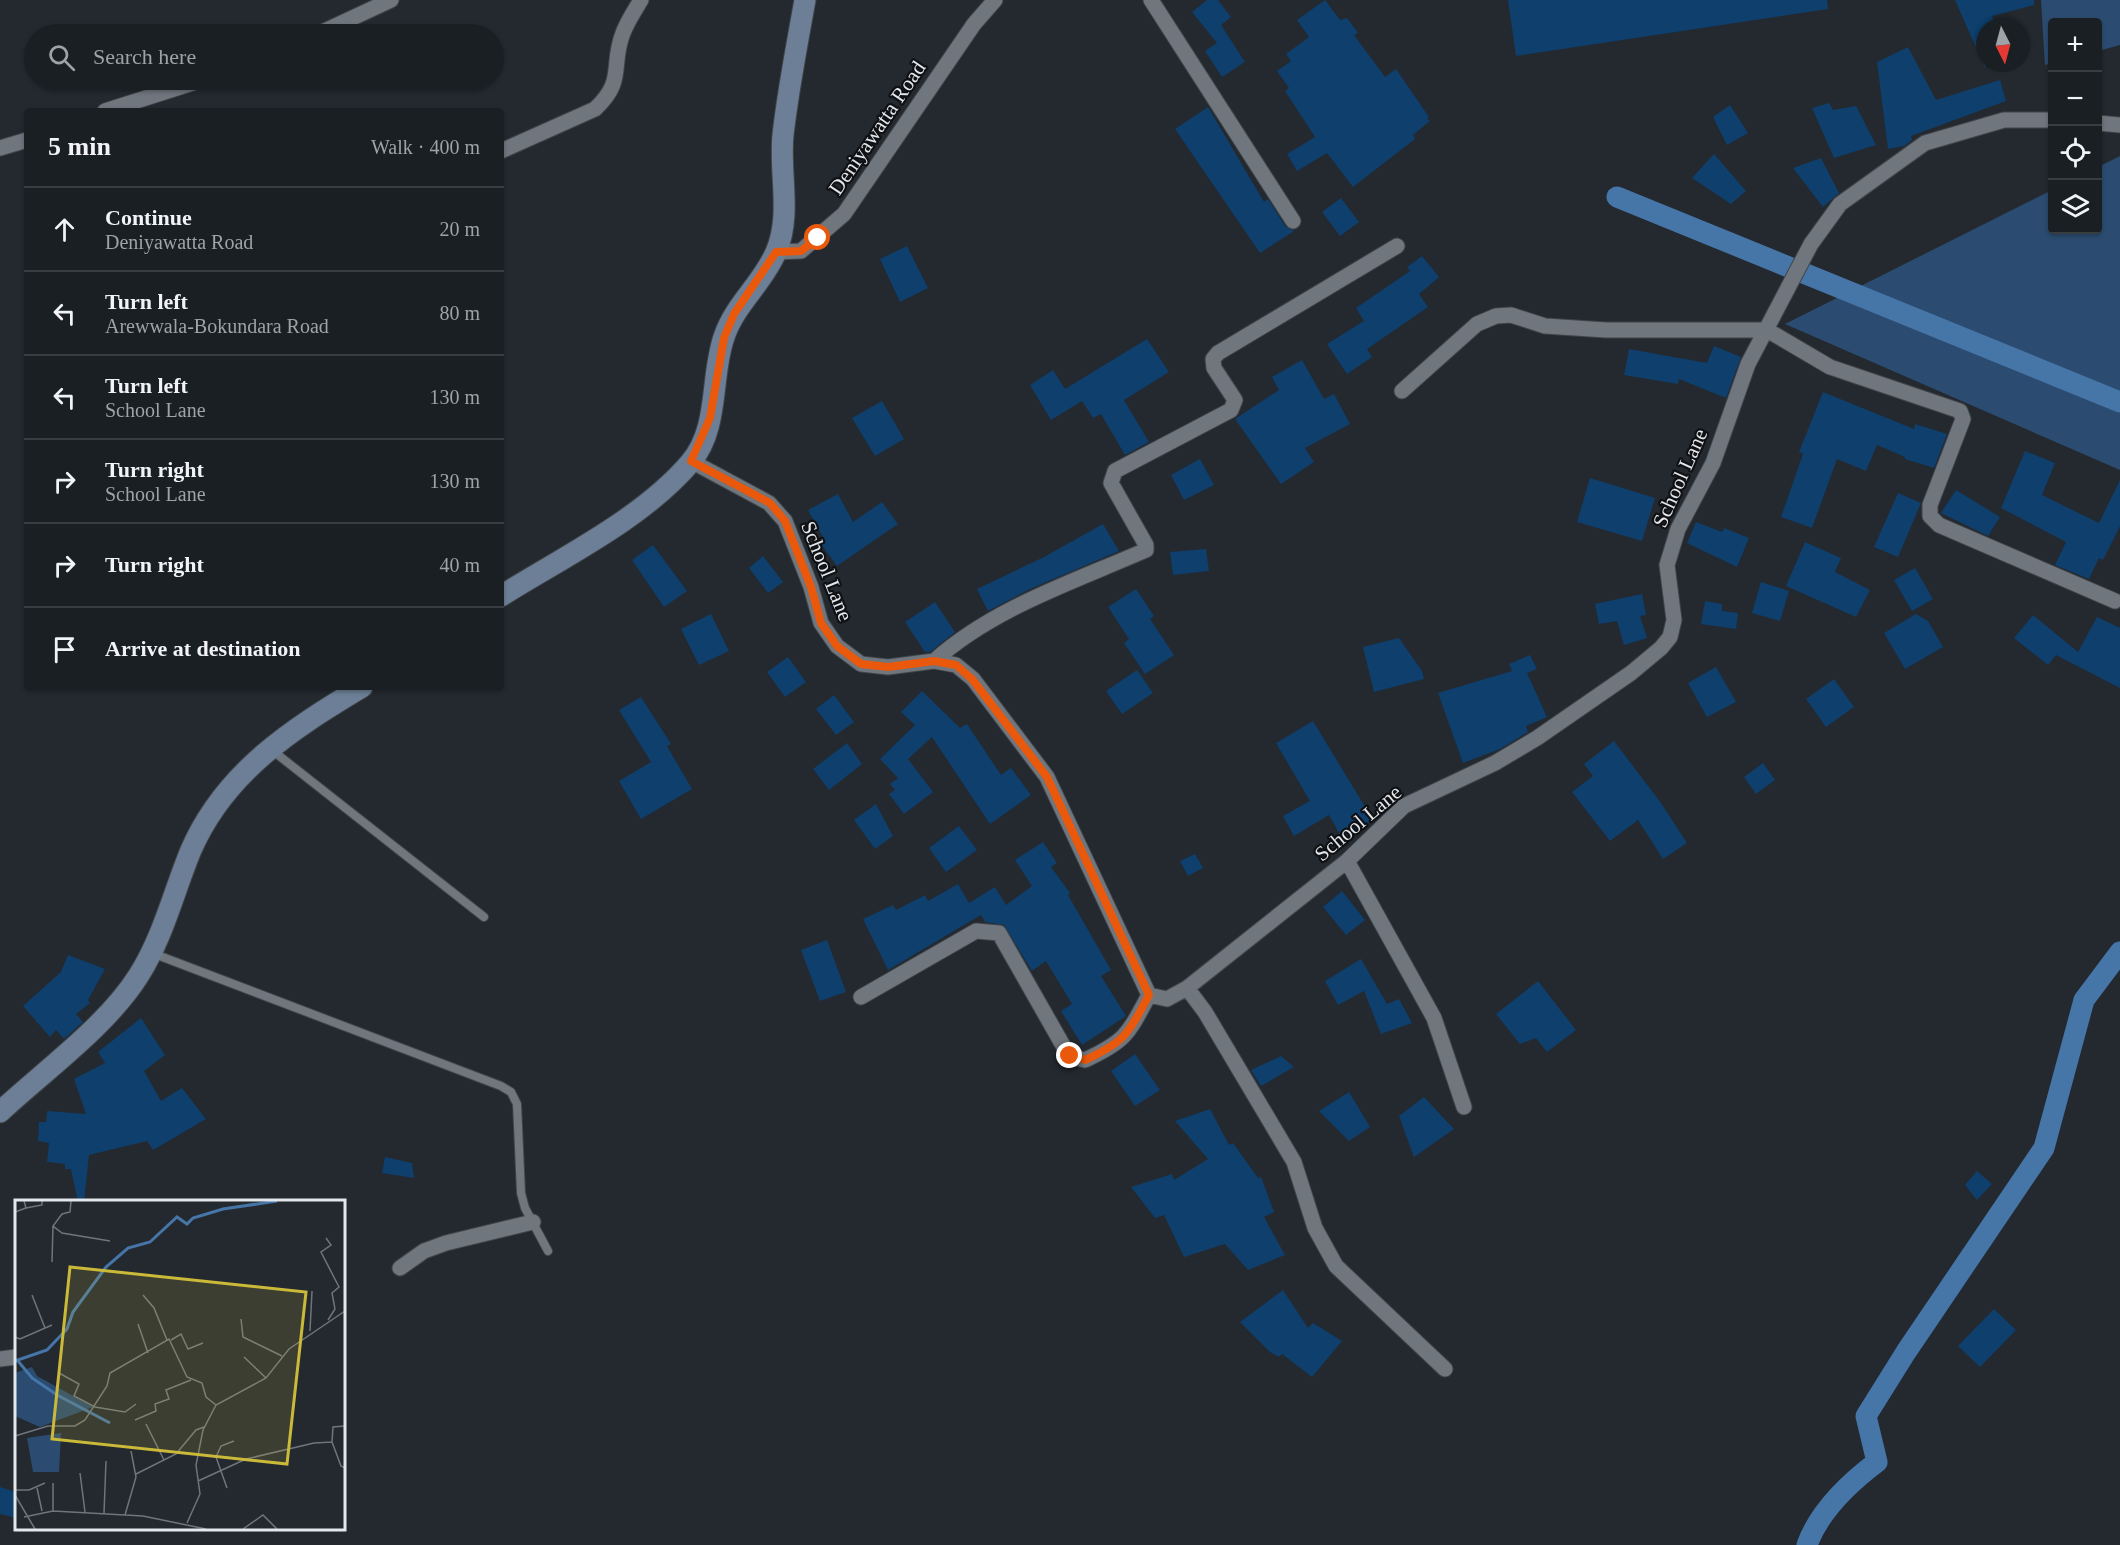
<!DOCTYPE html>
<html lang="en">
<head>
<meta charset="utf-8">
<style>
	body { margin:0; font-family:"Times New Roman",serif; background:#23272b; color:#f1f3f6 }
	.controls { position:absolute; right:18px; top:18px; display:grid; overflow:hidden; border-radius:6px; box-shadow:0 2px 4px #0004 }
	.controls button { width:54px; height:54px; display:grid; place-items:center; padding:0; border:0; border-bottom:2px solid #383d41; background:#1a1f23; color:#f1f3f6; font:30px sans-serif }
	.compass { position:absolute; left:1976px; top:18px; width:54px; height:54px; border-radius:50%; background:#1a1f23; box-shadow:0 2px 4px #0004; rotate:174deg }
	.stop { position:absolute; width:18px; height:18px; margin:-14px; border:4px solid #ea580c; border-radius:50%; background:#fff }
	.stop.end { background:#ea580c; border-color:#fff; box-shadow:0 2px 6px #0008 }
	.list { margin:0; padding:0; list-style:none }
	h2 { display:flex; justify-content:space-between; align-items:center; height:78px; margin:0; padding:0 24px; font-size:26px }
	h2 small { font-size:20px; font-weight:400; color:#9fa2a6 }
	.list li { display:grid; grid-template-columns:39px 1fr auto; gap:18px; align-items:center; box-sizing:border-box; height:84px; padding:0 24px; border-top:2px solid #383d41 }
	.list b { display:block; font-size:22px; white-space:nowrap }
	.list p { margin:0; font-size:20px; white-space:nowrap; color:#9fa2a6 }
	.list em { font-size:20px; font-style:normal; color:#9fa2a6 }
	.icon { flex:none; width:33px; height:33px; fill:none; stroke:currentColor; stroke-width:2; stroke-linecap:round; stroke-linejoin:round }
	.map { position:relative; flex:none; width:2120px; height:1545px; overflow:hidden }
	.search { position:absolute; background:#1a1f23; box-shadow:0 2px 4px #0004; left:24px; top:24px; width:480px; height:66px; display:flex; align-items:center; gap:15px; box-sizing:border-box; padding:0 21px; border-radius:33px; color:#9fa2a6; font-size:22px }
	.panel { position:absolute; background:#1a1f23; box-shadow:0 2px 4px #0004; left:24px; top:108px; width:480px; height:582px; border-radius:6px }
	.map>svg:first-child { display:block }
</style>
</head>
<body>
<div class="map">
<svg width="2120" height="1545" viewBox="0 0 2120 1545">
	<rect width="100%" height="100%" fill="#23292f"/>
	<!-- green -->
	<path fill="#2b4c70" d="M2041 0H2120V45L2098 51V22H2052V63L2045 65Z
		M2120 156V470L1785 324 2052 190V230H2098V167Z"/>
	<g fill="none" stroke-linecap="round" stroke-linejoin="round">
		<!-- canal -->
		<path stroke="#4675a8" stroke-width="21" d="M1617 197 2120 402
			M1807 1545C1819 1512 1849 1483 1877 1462L1866 1416 1906 1352 2044 1148 2084 1000 2120 952"/>
	</g>
	<!-- building -->
	<path fill="#0e3f6d" d="M1207 0H1218L1231 17 1221 25 1245 62 1222 77 1205 51 1217 43 1192 12Z
		M1325 0 1340 20 1347 18 1358 33 1354 35 1385 77 1396 69 1429 117 1427 118 1430 121 1413 135 1415 139 1353 187 1327 153 1297 171 1287 154 1315 137 1285 91 1289 88 1277 71 1291 61 1286 54 1309 37 1297 20Z
		M1508 0H1827L1828 9 1516 56Z
		M1955 0H2034V5L1992 16 1996 27H1985V68Z
		M1908 47 1936 100 2000 80 2006 101 1911 136 1912 140 1904 146 1888 149 1877 62Z
		M1829 103 1833 110 1856 106 1876 145 1834 158 1812 108Z
		M1730 105 1748 133 1727 145 1713 117Z
		M1208 107 1264 202 1268 199 1285 226 1294 231 1260 253 1175 129Z
		M1714 154 1746 191 1731 204 1692 178Z
		M1821 158 1839 193 1823 207 1793 168Z
		M1341 198 1359 222 1340 236 1322 212Z
		M907 246 928 288 900 302 880 259Z
		M1422 256 1439 277 1419 294 1428 307 1367 349 1372 357 1347 374 1327 344 1364 321 1356 308 1410 271 1407 267Z
		M1147 339 1169 372 1124 400 1149 442 1125 455 1101 414 1093 418 1082 401 1051 420 1030 385 1053 370 1065 389Z
		M1714 346 1741 357 1726 398 1679 379 1678 384 1624 375 1629 349 1707 363Z
		M1302 360 1324 399 1334 394 1350 424 1305 448 1314 462 1281 484 1235 419 1279 390 1272 377Z
		M1823 392 1914 429 1915 424 1947 434 1934 468 1905 459V457L1877 445 1866 471 1837 459 1812 528 1781 517 1803 454 1799 452Z
		M882 401 904 439 875 456 852 418Z
		M2025 451 2055 463 2042 495 2099 523 2120 480V526L2103 560 2099 558 2089 579 2055 565 2066 542 2001 508Z
		M1200 459 1214 485 1184 500 1171 475Z
		M1590 478 1655 498 1642 541 1577 522Z
		M1956 490 2000 517 1988 536 1941 513Z
		M1898 493 1921 503 1898 557 1874 547Z
		M838 494 853 522 882 502 898 524 837 566 821 544 825 541 808 510Z
		M1696 522 1722 532 1724 528 1749 538 1737 567 1687 543Z
		M1103 524 1119 551 1030 589 988 611 977 589 1044 557Z
		M1805 542 1841 558 1835 572 1870 590 1856 617 1786 586Z
		M653 545 687 591 664 607 632 560Z
		M1206 549 1209 571 1173 575 1170 552Z
		M763 556 783 582 768 593 749 568Z
		M1915 568 1933 599 1912 611 1894 580Z
		M1761 582 1789 591 1780 621 1752 613Z
		M1136 589 1154 616 1150 619 1174 655 1145 674 1124 643 1129 639 1108 607Z
		M1642 594 1646 615 1640 616 1647 638 1624 645 1617 621 1599 624 1595 604Z
		M1705 601 1722 604V611L1738 613 1736 629 1701 624Z
		M935 602 955 632 930 652H925L905 622Z
		M711 614 729 651 699 665 681 629Z
		M1916 614 1928 621 1943 647 1905 669 1884 633Z
		M2033 615 2078 652 2097 617 2120 628V688L2056 655 2048 665 2014 638Z
		M1399 638 1422 671 1424 679 1374 692 1363 647Z
		M1530 655 1537 669 1527 673 1547 717 1526 726 1528 732 1500 749 1463 763 1438 693 1512 671 1509 664Z
		M788 657 806 682 785 697 767 672Z
		M1716 667 1736 702 1707 717 1688 683Z
		M1137 670 1153 693 1122 714 1106 691Z
		M1834 679 1854 707 1826 727 1806 699Z
		M922 691 960 728 967 724 1001 775 1011 768 1031 795 990 824 932 737 908 759 933 792 904 814 889 794 895 790 890 784 898 778 880 759 915 725 901 712Z
		M834 695 854 722 836 735 816 709Z
		M641 697 671 744 667 746 692 789 641 819 619 781 651 762 619 710Z
		M1313 721 1373 820 1342 838 1329 815 1294 836 1283 816 1310 801 1276 743Z
		M1614 741 1661 803 1687 843 1663 859 1638 820 1610 841 1572 792 1593 776 1584 764Z
		M847 743 862 764 829 790 813 769Z
		M1763 763 1775 780 1756 794 1744 777Z
		M876 804 893 836 875 849 854 820Z
		M959 826 977 850 946 872 929 848Z
		M1043 842 1057 863 1051 867 1070 893 1068 895 1111 970 1101 976 1126 1016 1082 1045 1061 1011 1072 1004 1046 961 1032 971 1004 925 985 922 981 915 888 970 863 919 893 905 896 910 925 895 928 901 958 884 969 903 995 887 1006 905 1032 886 1015 860Z
		M1195 854 1203 868 1188 876 1180 861Z
		M1342 891 1365 920 1346 935 1323 907Z
		M827 940 846 992 820 1001 801 950Z
		M68 955 105 969 88 1000 90 1003 76 1014 83 1022 64 1039 56 1030 50 1037 23 1006 61 972Z
		M1361 959 1387 1004 1399 999 1412 1023 1381 1034 1364 991 1338 1005 1325 981Z
		M1538 981 1576 1030 1547 1052 1536 1038 1520 1044 1496 1014Z
		M141 1018 165 1055 144 1071 161 1101 182 1088 206 1119 153 1150 147 1141 89 1155 84 1202H78L71 1169H65V1164L47 1162 49 1143 38 1141 39 1122H46L47 1111 86 1114 74 1079 105 1063 98 1052Z
		M1135 1054 1160 1090 1135 1106 1111 1071Z
		M1281 1056 1294 1067 1261 1086 1251 1070Z
		M1349 1092 1370 1127 1349 1141 1319 1111Z
		M1424 1097 1454 1129 1414 1157 1399 1116Z
		M1210 1109 1229 1145 1233 1143 1258 1178 1261 1177 1274 1212 1264 1217 1285 1255 1248 1270 1225 1244 1184 1257 1164 1215 1155 1218 1131 1187 1172 1174 1174 1180 1208 1159 1175 1121Z
		M385 1157 412 1163 414 1178 382 1173Z
		M1977 1171 1992 1184 1977 1200 1965 1185Z
		M1283 1290 1308 1328 1313 1323 1342 1341 1312 1377 1282 1354 1279 1357 1270 1352 1240 1322Z
		M1994 1309 2016 1330 1980 1367 1958 1346Z
		M0 1487 16 1492V1518L0 1514Z"/>
	<g fill="none" stroke-linecap="round" stroke-linejoin="round">
		<!-- lane casing -->
		<g stroke="#40454a" stroke-width="10">
			<path id="lane" d="M273 751 484 917
				M152 953 501 1086 511 1092 517 1104 521 1193 525 1208 548 1251"/>
		</g>
		<!-- street casing -->
		<g stroke="#40454a" stroke-width="17">
			<path id="street" d="M1151 0 1293 221
				M318 34 391 0
				M105 111 202 80
				M2098 123 2120 125
				M0 148 27 140
				M501 151 595 109C626 80 610 66 623 33 627 22 635 10 641 0
				M776 252 801 251 844 214 974 24 995 0
				M1402 391 1477 324 1496 316 1511 315 1545 326 1606 330H1767L1830 367 1960 411 1963 419 1930 505V516L1939 525 2115 601
				M691 461 769 503 785 521 811 587 821 623 837 646 861 664 888 667 934 661 956 665 973 679 1047 777 1149 995 1167 999 1187 988 1347 861 1404 806 1495 763 1537 738 1631 673 1661 648 1670 637 1674 620 1667 565 1678 529 1713 463 1748 364 1811 244 1840 204 1925 143 2004 120H2052
				M934 661C993 608 1073 582 1146 550V545L1111 483 1115 471 1231 410 1235 400 1214 368 1213 359 1218 353 1397 246
				M1347 861 1434 1018 1464 1107
				M1187 988 1205 1012 1294 1162 1315 1228 1336 1266 1445 1369
				M861 997 976 931 999 933 1069 1056 1085 1060C1126 1041 1128 1034 1149 995
				M400 1268 424 1251 446 1243 533 1222
				M0 1359 16 1357"/>
		</g>
		<!-- secondary casing -->
		<g stroke="#40454a" stroke-width="23">
			<path id="secondary" d="M501 596C563 557 642 519 690 463 720 428 710 377 724 337 735 304 763 283 776 252 792 215 779 173 783 135 788 90 797 45 805 0
				M0 1112C44 1071 107 1026 139 975 163 937 174 891 191 850 225 772 292 729 362 687"/>
		</g>
		<!-- lane -->
		<use href="#lane" stroke="#70767e" stroke-width="8"/>
		<!-- street -->
		<use href="#street" stroke="#70767e" stroke-width="15"/>
		<!-- secondary -->
		<use href="#secondary" stroke="#6c7f96" stroke-width="21"/>
	</g>
	<g fill="none" stroke-linecap="round" stroke-linejoin="round">
		<!-- route -->
		<path stroke="#ea580c" stroke-width="8" d="M818 238 801 251 776 252 734 314 724 338 710 418 691 461 770 503 785 521 811 587 821 623 837 646 861 664 888 667 934 661 956 665 972 679 1047 777 1149 995C1128 1034 1126 1041 1085 1060L1070 1056"/>
	</g>
	<g text-anchor="middle" stroke-width="4.5" stroke-linejoin="round" paint-order="stroke">
		<!-- street labels -->
		<g font-size="21" fill="#e4e8ec" stroke="#0f1114">
			<text transform="translate(877 128) rotate(-56)" y="7">Deniyawatta Road</text>
			<text transform="translate(1680 478) rotate(-66)" y="7">School Lane</text>
			<text transform="translate(827 571) rotate(68)" y="7">School Lane</text>
			<text transform="translate(1358 823) rotate(-40)" y="7">School Lane</text>
		</g>
	</g>
	<!-- overview -->
	<g transform="translate(15 1200)">
		<rect width="330" height="330" fill="#23292f"/>
		<path d="M17 167 22 176 78 207 25 227 0 216V173ZM46 233 44 272H18L12 238Z" fill="#2b4c70"/>
		<path fill="none" stroke="#4675a8" stroke-width="3" d="M0 161 32 150 52 129 58 112 91 67 113 48 135 42 162 17 172 24 178 18 208 9 262 1M3 161 17 178 42 195 95 223"/>
		<path fill="none" stroke="#70757b" stroke-width="1.5" d="M56 1 55 12 47 14 38 26 47 33 95 41M11 8 27 5V1M0 12 11 8 9 1M311 38 316 45 306 52 324 87 317 93 320 109 313 120M37 62 38 26M17 95 30 128M128 95 139 108 152 140M226 119 228 137 267 156M123 124 133 153M295 131 297 91M0 137 5 139 37 125M156 140 166 134 173 149 188 143M229 157 251 178M44 173 64 184 59 196 80 207 110 212 121 204M120 220 141 211 140 204 154 199 151 190 176 180M131 224 149 260M0 236 33 226H60L70 220 92 186 95 173 154 139 172 177 187 183 191 197 201 205M317 242 318 227 330 226M65 273 70 312M121 274 161 254 181 230 189 227M183 281 231 259 299 243 317 242 326 266 330 268M38 283V311M22 288 27 311M212 288 201 257 206 246 219 241M0 290H14L30 283M0 295 20 329M89 313 91 261M110 315 121 277 116 251M9 317 38 311 128 316 191 329M172 323 185 294 181 265 188 230 201 205 251 178 274 149 330 111M228 329 248 315 262 329"/>
		<path fill="#cbba39" fill-opacity="0.15" stroke="#cbba39" stroke-width="3" d="M55 67 291 92 272 264 37 239Z"/>
		<rect width="330" height="330" fill="none" stroke="#e4e8ec" stroke-width="3"/>
	</g>
</svg>
<div class="controls">
<button>+</button>
<button>−</button>
<button><svg class="icon" aria-label="locate" viewBox="0 0 24 24"><circle cx="12" cy="12" r="6"/><path d="M12 2v4M12 18v4M2 12h4M18 12h4"/></svg></button>
<button><svg class="icon" aria-label="layers" viewBox="0 0 24 24"><path d="M12 4l9 5-9 5-9-5zM3 14l9 5 9-5"/></svg></button>
</div>
<svg class="compass" viewBox="-18 -18 36 36"><path d="M0-13l5 13h-10z" fill="#e53935"/><path d="M0 13l5-13h-10z" fill="#9fa2a6"/></svg>
<div class="stop" style="left:818px;top:238px"></div>
<div class="stop end" style="left:1070px;top:1056px"></div>
<div class="search"><svg class="icon" aria-label="search" viewBox="0 0 24 24"><circle cx="10" cy="10" r="6"/><path d="M15 15l6 6"/></svg>Search here</div>
<section class="panel">
<h2>5 min<small>Walk · 400 m</small></h2>
<ul class="list">
<li><svg class="icon" aria-label="ahead" viewBox="0 0 24 24"><path d="M12 20V5M6 11l6-6 6 6"/></svg><div><b>Continue</b><p>Deniyawatta Road</p></div><em>20 m</em></li>
<li><svg class="icon" aria-label="left" viewBox="0 0 24 24"><path d="M17 20v-9H6M10 6l-5 5 5 5"/></svg><div><b>Turn left</b><p>Arewwala-Bokundara Road</p></div><em>80 m</em></li>
<li><svg class="icon" aria-label="left" viewBox="0 0 24 24"><path d="M17 20v-9H6M10 6l-5 5 5 5"/></svg><div><b>Turn left</b><p>School Lane</p></div><em>130 m</em></li>
<li><svg class="icon" aria-label="right" viewBox="0 0 24 24"><path d="M7 20v-9h11M14 6l5 5-5 5"/></svg><div><b>Turn right</b><p>School Lane</p></div><em>130 m</em></li>
<li><svg class="icon" aria-label="right" viewBox="0 0 24 24"><path d="M7 20v-9h11M14 6l5 5-5 5"/></svg><div><b>Turn right</b></div><em>40 m</em></li>
<li><svg class="icon" aria-label="arrive" viewBox="0 0 24 24"><path d="M6 21V4h12l-3 4 3 4H6"/></svg><div><b>Arrive at destination</b></div></li>
</ul>
</section>
</div>
</body>
</html>
